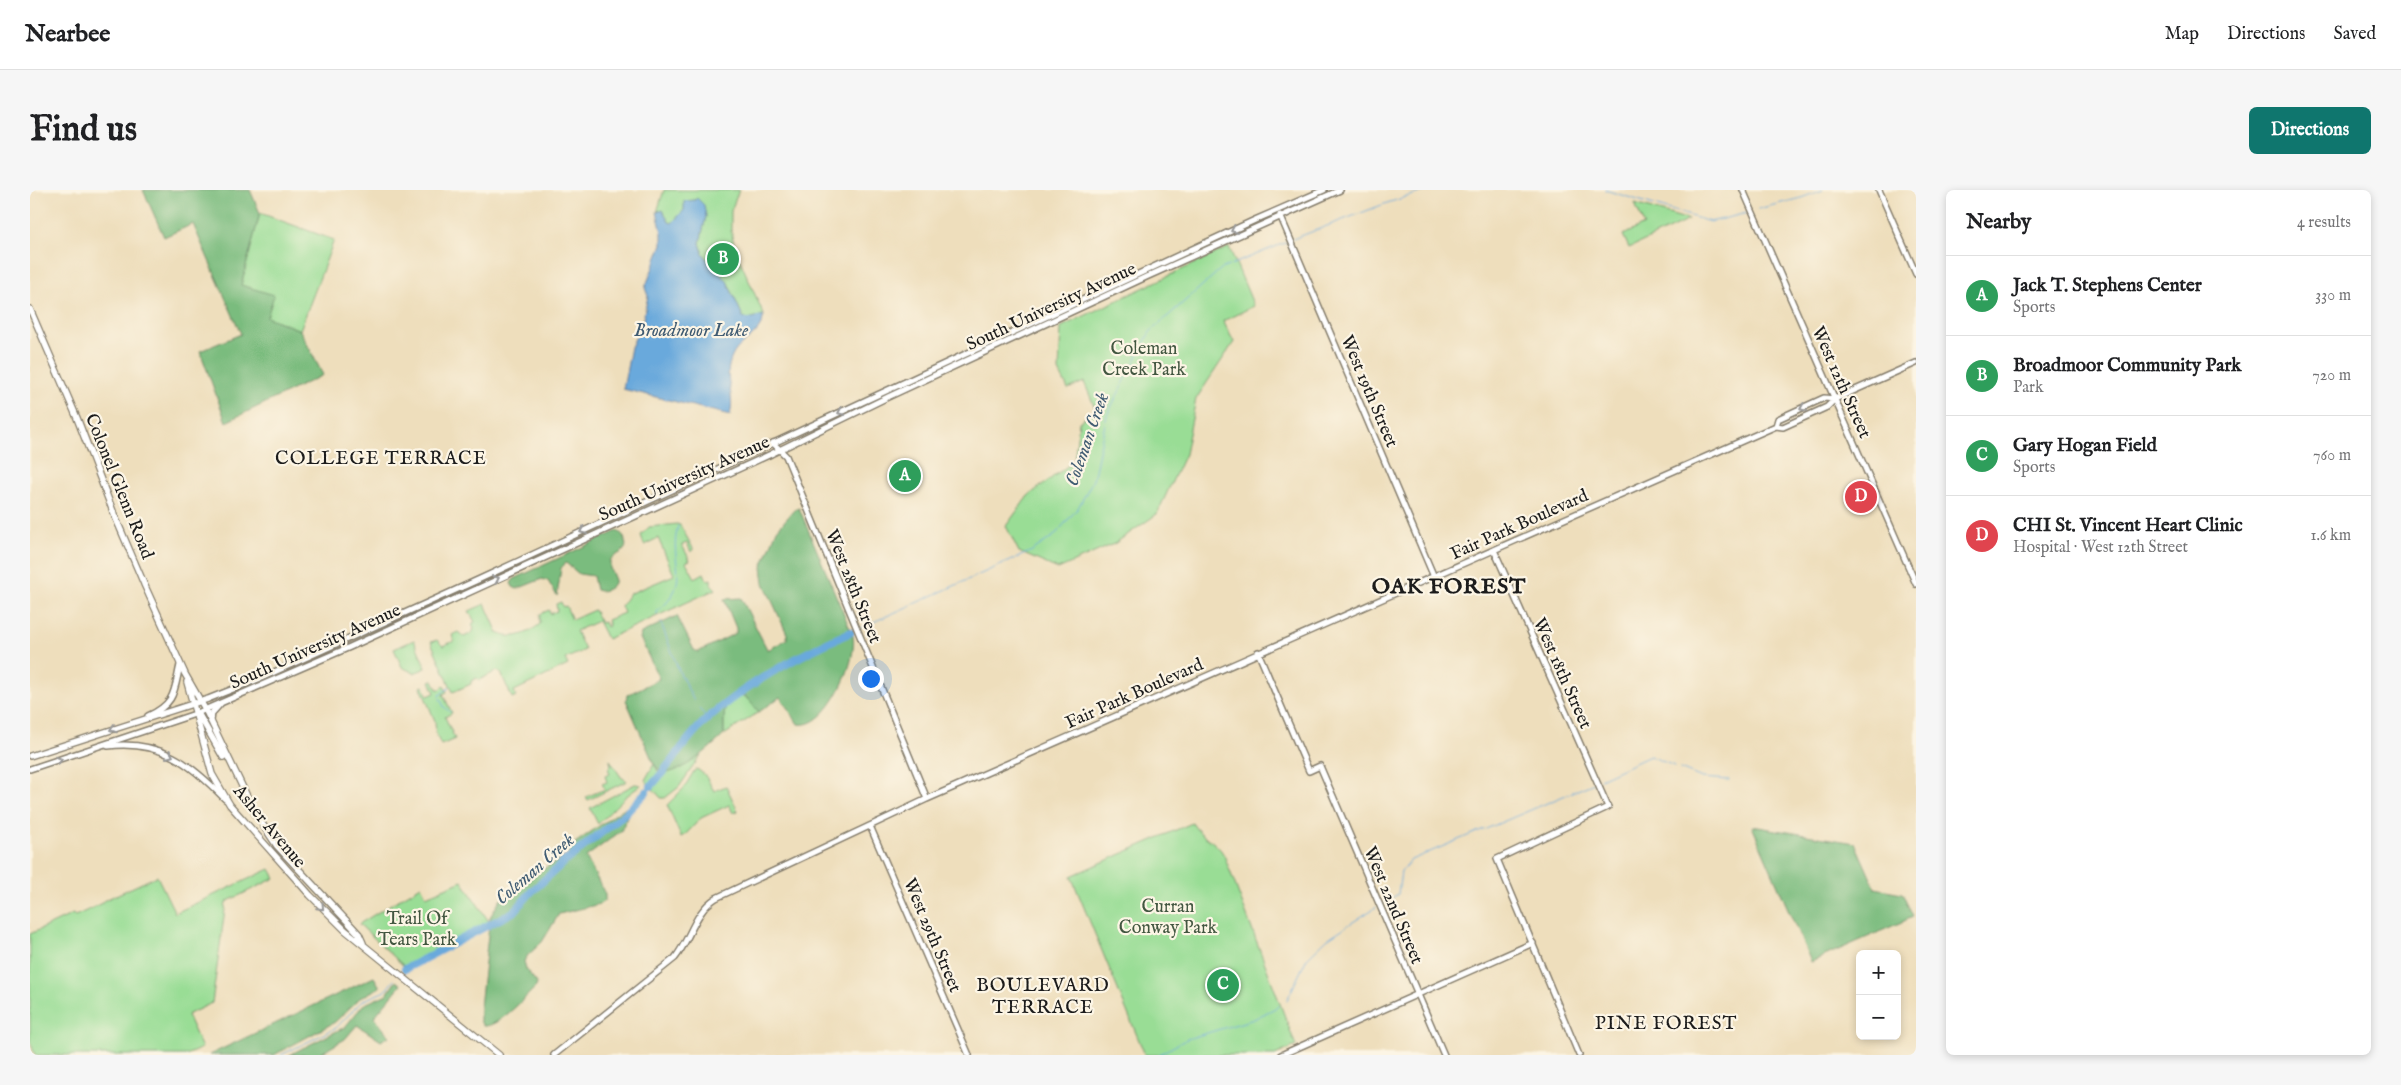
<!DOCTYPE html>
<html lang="en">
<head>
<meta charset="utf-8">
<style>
	body { margin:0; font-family:"IM FELL English",serif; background:#f6f6f6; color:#202124 }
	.controls { position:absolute; right:15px; bottom:15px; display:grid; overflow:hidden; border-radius:8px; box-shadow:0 2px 8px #0003 }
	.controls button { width:45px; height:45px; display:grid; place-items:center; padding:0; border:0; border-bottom:1px solid #e0e0e0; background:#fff; color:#202124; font:25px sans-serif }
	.you { position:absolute; left:840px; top:488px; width:18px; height:18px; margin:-12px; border:4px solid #fff; border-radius:50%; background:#1a73e8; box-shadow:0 0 0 8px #1a73e833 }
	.badge { display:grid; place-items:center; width:32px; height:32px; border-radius:50%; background:#0f766e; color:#fff; font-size:16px; font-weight:700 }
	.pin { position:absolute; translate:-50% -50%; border:2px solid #fff; box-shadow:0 1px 5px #0006 }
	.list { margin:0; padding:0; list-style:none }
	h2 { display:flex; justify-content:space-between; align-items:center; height:65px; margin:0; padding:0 20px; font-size:21px }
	h2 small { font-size:16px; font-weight:400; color:#757577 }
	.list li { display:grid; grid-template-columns:32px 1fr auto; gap:15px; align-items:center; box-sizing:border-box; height:80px; padding:0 20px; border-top:1px solid #e0e0e0 }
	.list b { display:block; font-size:19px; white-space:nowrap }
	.list p { margin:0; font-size:16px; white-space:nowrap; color:#757577 }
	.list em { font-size:16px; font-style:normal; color:#757577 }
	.map { position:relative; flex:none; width:1886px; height:865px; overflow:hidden; border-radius:8px }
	header { display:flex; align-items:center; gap:30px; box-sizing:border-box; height:70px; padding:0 25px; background:#fff; border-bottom:1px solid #e0e0e0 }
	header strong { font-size:24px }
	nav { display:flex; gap:28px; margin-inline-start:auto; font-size:18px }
	.intro { display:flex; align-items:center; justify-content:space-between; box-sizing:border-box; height:120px; padding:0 30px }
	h1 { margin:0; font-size:35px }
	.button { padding:12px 22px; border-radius:8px; background:#0f766e; color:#fff; font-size:18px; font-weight:700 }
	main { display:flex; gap:30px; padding:0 30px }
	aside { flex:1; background:#fff; border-radius:8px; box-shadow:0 2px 8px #0003 }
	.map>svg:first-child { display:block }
</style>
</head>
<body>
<header>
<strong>Nearbee</strong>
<nav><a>Map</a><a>Directions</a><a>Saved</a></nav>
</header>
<div class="intro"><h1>Find us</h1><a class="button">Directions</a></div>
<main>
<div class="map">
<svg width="1886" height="865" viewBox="0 0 1886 865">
	<rect width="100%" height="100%" fill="#fcf5e5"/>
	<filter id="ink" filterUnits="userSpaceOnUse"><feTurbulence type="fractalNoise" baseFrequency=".02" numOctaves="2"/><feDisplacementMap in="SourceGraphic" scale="10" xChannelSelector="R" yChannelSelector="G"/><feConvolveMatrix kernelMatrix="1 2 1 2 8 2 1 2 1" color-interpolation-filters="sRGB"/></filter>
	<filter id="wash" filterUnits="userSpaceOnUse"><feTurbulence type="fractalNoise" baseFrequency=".0096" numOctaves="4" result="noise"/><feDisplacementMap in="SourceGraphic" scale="20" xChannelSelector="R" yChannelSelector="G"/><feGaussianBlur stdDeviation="1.12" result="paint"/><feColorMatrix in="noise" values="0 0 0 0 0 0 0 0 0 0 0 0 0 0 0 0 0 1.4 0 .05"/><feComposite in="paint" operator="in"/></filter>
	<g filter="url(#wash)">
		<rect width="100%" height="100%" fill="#eedebc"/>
		<!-- green -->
		<path fill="#99dd95" stroke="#5a7c58" d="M634 0H709L701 21V40L705 59 734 125 718 129 713 127 697 91 680 74 673 63 670 53 676 26 665 11 642 33 639 32 629 20 627 22Z
			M1605 14 1659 30 1599 58 1593 45 1614 35Z
			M230 23 304 50 270 140 237 127 211 95Z
			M1199 57 1224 116 1193 131 1204 152 1166 209 1155 264 1127 324 1084 354 1028 379 989 362 976 336 998 306 1044 271 1049 232 1066 220 1054 192 1038 199 1029 181 1031 137Z
			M647 334 650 335 664 360 661 362 657 353 652 355 660 370 656 372 665 388 674 383 677 390 681 389V394L686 399 577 449 568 431 546 441 555 460 535 469 538 475 484 501 486 506 482 508 471 483 467 481 449 490 447 488 441 491V494L423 502 401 452 407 450 413 456 424 451 422 445 428 442 434 447 442 443 444 439 442 434 445 432 439 421 455 414 468 443C483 451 499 443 510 434V424L519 420 520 424 527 421 526 414 531 412 533 417 536 416 542 430 564 420 571 433 574 432 576 437 579 436 577 430 594 423 591 416 599 404 644 385 628 348 614 355 611 345 619 337Z
			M384 450 396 478 384 483 372 477 364 459Z
			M403 490 407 499H411L414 496 417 502 413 504 422 523 415 527 425 549 411 555 406 544 405 531 391 497 393 496 398 506 405 503 400 491Z
			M710 504 719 510 729 522 694 545C694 530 691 508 710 504Z
			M671 565 649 597 635 608H631L615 590 624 574 628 581 636 583Z
			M580 570 591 587 597 591 558 610 556 607 575 599 572 594 577 592 575 586 580 584 578 578 581 576Z
			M667 579 675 585 684 601 696 596 708 621 703 623 699 615 671 628 656 644 651 647 637 615 654 598 664 581Z
			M605 594 611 595 594 608 568 634 560 618Z
			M1162 633C1171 648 1186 650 1194 665L1266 856 1245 865H1115L1041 686Z
			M240 679 245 688 196 712 182 813 157 825 172 858 156 865H5L0 851V744L43 724 45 726 73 713V711L127 686 145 723Z
			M432 691 462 736 378 780 329 734 391 696 396 706Z"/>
		<!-- forest -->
		<path fill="#7abc7e" stroke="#4b6c4d" d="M113 0H220L230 23 211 95 244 105 237 127 270 140 293 185 196 232 170 161 211 144 163 34 134 47Z
			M769 318 823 446C828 471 798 540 768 534L750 507 729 522 714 505C691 499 694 532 694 545 680 558 652 584 632 583L624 574 596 510 597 505 629 489 610 448 611 443 647 426 664 460 668 462 706 443V438L694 409 711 408 737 459H740L757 449V444L734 393 732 377 747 340 764 320Z
			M587 341C592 343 594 346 595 351 599 363 586 363 580 370V378L585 390C583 398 574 403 566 400L563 386 549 384 536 373 531 378 527 406 518 391 512 389 487 399 483 397 481 393 484 389Z
			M597 618 599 623 591 641 556 667 575 704V710L570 714 529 724 512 752 498 765 494 771 496 779 507 793 506 797C495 807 468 838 453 836L450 831V817L460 727 471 709 494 694 508 682 536 666 545 653 593 619Z
			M1722 636 1825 653 1845 698 1872 703 1883 727 1781 772Z
			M344 787 350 797 330 808 305 832 244 865H179Z
			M366 791 371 795 344 827 359 846 351 851 327 835 315 849 288 865H259L315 837 333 815 357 804Z"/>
		<!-- water -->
		<path fill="#69a9dc" stroke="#42627c" d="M667 8 674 15 676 26 670 53 673 63 680 74 697 91 713 127 718 129 734 125C730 149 710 149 702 167 692 188 706 203 700 225L593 199 601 157 612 133 618 106 615 98 632 54V43L627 22 633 20 639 32 642 33 654 20V11L665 10Z"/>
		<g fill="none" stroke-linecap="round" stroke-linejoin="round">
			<!-- stream -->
			<path stroke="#69a9dc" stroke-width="1" d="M1575 0 1680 32 1717 23
				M1728 19 1771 8 1793 0
				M1263 49 1357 13 1399 0
				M627 425V422C665 390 637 373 648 336
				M631 433 649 481 664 511
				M830 438 1002 361 1024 346 1048 318 1063 290 1077 225 1120 142 1191 79 1257 52
				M416 500 419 498
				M409 506 415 500
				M410 508 414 517 420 522
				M669 519 678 528
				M1650 579 1672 588 1699 590
				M1570 589 1620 566 1644 576
				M1456 639 1564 593
				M1353 714 1368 704 1371 682 1381 670 1454 639
				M1257 810 1277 768 1297 749 1346 717
				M251 865 306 838 332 811 355 801 364 790
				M1128 865 1157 849 1224 829 1249 816"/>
			<!-- river -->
			<path stroke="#69a9dc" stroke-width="8" d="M621 596C639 577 653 553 672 534 709 497 773 463 821 442
				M375 779 485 721 501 702 534 672 595 624 616 602"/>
		</g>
	</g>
	<g filter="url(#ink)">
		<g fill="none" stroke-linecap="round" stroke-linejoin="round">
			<!-- secondary casing -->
			<g stroke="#857d6c" stroke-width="8">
				<path id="secondary" d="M1713 0 1886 394
					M1849 0 1886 84
					M1250 25 1404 387
					M1746 236 1748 229 1794 208 1805 209
					M743 253 756 266 897 609
					M1464 360 1578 617 1467 669 1549 865
					M1228 462 1279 581 1290 576 1414 865
					M118 526C146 513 144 501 150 475
					M181 531 182 523 191 513
					M78 556C131 550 160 573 195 609
					M0 566 178 509 231 488 450 389 1225 30 1294 0
					M0 579 165 524 320 457 741 264 858 207 1116 87 1310 0
					M840 636 939 865
					M524 865 645 768C661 748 664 722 686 708L897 609 1746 236 1753 237 1797 217 1805 209 1886 173
					M1251 865 1503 753"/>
			</g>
			<!-- primary casing -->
			<g stroke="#857d6c" stroke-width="8">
				<path id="primary" d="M0 119 47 228 84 324 114 394 155 484 175 519 225 623 247 656 329 744 333 753
					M157 492 182 584 200 615 280 705 315 740 469 865
					M168 523 193 567"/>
			</g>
			<!-- secondary -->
			<use href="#secondary" stroke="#fff" stroke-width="5"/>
			<!-- primary -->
			<use href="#primary" stroke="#fff" stroke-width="5.5"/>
		</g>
		<!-- one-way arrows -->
		<defs><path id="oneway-chevron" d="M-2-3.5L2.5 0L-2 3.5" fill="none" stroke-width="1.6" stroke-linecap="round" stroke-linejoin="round" transform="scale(1.25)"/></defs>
		<g stroke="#999">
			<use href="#oneway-chevron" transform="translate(1204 40) rotate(155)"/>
			<use href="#oneway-chevron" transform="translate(1773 218) rotate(156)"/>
			<use href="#oneway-chevron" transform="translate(811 222) rotate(155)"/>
			<use href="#oneway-chevron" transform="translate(553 341) rotate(155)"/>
			<use href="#oneway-chevron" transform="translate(466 389) rotate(-24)"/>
			<use href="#oneway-chevron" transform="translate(83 539) rotate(161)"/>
			<use href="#oneway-chevron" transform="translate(140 565) rotate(24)"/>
			<use href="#oneway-chevron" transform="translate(29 570) rotate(-18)"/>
			<use href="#oneway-chevron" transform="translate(291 717) rotate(46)"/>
		</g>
	</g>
	<g text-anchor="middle" stroke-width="4.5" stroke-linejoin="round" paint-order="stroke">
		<!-- street labels -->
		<g font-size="18" fill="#1c1c1c" stroke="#fcf5e5">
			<text transform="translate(1021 116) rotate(-25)" y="6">South University Avenue</text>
			<text transform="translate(1812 192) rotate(66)" y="6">West 12th Street</text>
			<text transform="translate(1340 201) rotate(67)" y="6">West 19th Street</text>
			<text transform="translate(654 288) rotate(-24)" y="6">South University Avenue</text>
			<text transform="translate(90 296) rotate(68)" y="6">Colonel Glenn Road</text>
			<text transform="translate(1489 334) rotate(-24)" y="6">Fair Park Boulevard</text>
			<text transform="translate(824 396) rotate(68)" y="6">West 28th Street</text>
			<text transform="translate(285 456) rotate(-24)" y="6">South University Avenue</text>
			<text transform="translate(1533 483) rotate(66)" y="6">West 18th Street</text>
			<text transform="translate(1104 503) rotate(-24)" y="6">Fair Park Boulevard</text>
			<text transform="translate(240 636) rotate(50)" y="6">Asher Avenue</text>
			<text transform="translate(1364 715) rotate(67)" y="6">West 22nd Street</text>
			<text transform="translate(903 745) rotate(67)" y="6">West 29th Street</text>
		</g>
		<!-- park labels -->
		<g font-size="18" fill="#425640" stroke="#fcf5e5">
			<text x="1114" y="164">Coleman<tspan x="1114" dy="21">Creek Park</tspan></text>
			<text x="1138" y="722">Curran<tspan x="1138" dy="21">Conway Park</tspan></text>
			<text x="387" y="734">Trail Of<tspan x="387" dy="21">Tears Park</tspan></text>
		</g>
		<!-- water labels -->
		<g font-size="19" font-style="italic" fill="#3f5b72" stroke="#fcf5e5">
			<text x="661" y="146">Broadmoor Lake</text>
			<text transform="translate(1056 249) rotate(-71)" y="7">Coleman Creek</text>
			<text transform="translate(504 678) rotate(-41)" y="7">Coleman Creek</text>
		</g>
		<!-- neighbourhood labels -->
		<g font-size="19" letter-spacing="1" fill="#1c1c1c" stroke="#fcf5e5">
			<text x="351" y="274">COLLEGE TERRACE</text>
			<text x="1013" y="801">BOULEVARD<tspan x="1013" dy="22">TERRACE</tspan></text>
			<text x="1636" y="839">PINE FOREST</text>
		</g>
		<!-- district labels -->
		<g font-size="22" font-weight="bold" letter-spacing="1" fill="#1c1c1c" stroke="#fcf5e5">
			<text x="1419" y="403">OAK FOREST</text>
		</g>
	</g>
</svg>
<div class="controls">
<button>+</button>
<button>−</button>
</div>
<div class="you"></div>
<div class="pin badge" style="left:875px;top:286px;background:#2e9e5b">A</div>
<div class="pin badge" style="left:693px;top:69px;background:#2e9e5b">B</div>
<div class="pin badge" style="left:1193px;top:795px;background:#2e9e5b">C</div>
<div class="pin badge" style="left:1831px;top:307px;background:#e0444e">D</div>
</div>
<aside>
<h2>Nearby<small>4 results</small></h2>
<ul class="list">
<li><span class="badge" style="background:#2e9e5b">A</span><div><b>Jack T. Stephens Center</b><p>Sports</p></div><em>330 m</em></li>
<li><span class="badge" style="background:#2e9e5b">B</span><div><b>Broadmoor Community Park</b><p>Park</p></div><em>720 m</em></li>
<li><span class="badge" style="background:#2e9e5b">C</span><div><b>Gary Hogan Field</b><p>Sports</p></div><em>760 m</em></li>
<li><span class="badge" style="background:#e0444e">D</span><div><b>CHI St. Vincent Heart Clinic</b><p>Hospital · West 12th Street</p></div><em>1.6 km</em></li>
</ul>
</aside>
</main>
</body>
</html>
